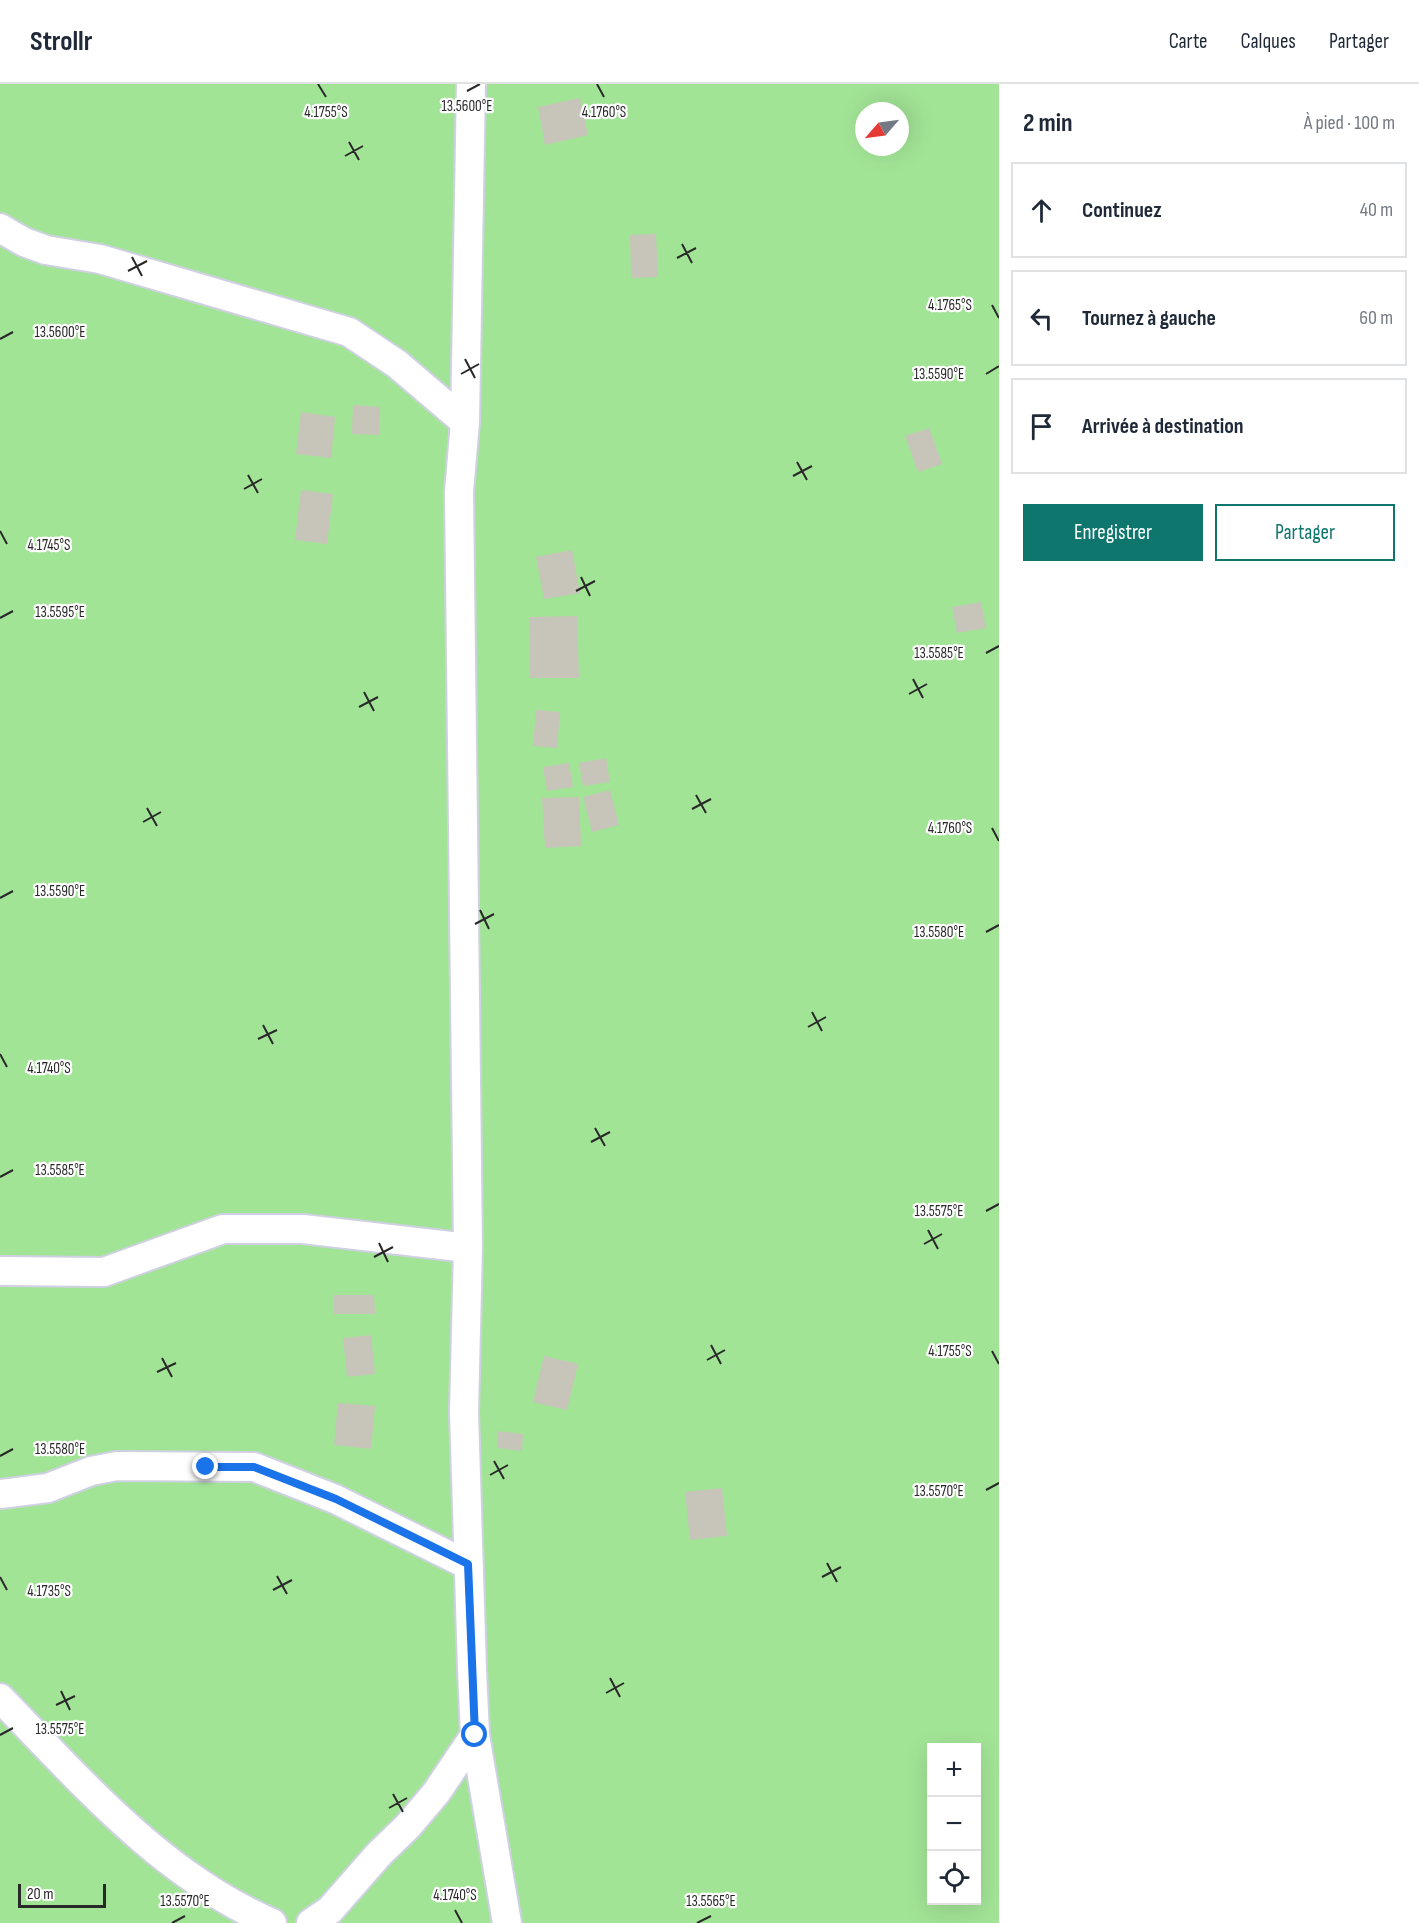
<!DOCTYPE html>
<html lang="fr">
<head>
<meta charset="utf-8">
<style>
	body { margin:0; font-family:"Sofia Sans Condensed",sans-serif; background:#f2f2f3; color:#1f2937 }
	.controls { position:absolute; right:18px; bottom:18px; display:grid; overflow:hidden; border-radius:0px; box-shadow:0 6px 24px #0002 }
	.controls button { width:54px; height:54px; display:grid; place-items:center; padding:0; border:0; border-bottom:2px solid #e0e1e3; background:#fff; color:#1f2937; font:30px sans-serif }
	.compass { position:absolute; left:855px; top:18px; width:54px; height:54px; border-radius:50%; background:#fff; box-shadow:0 6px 24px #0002; rotate:242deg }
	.scale { position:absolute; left:18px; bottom:15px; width:88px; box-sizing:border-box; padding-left:6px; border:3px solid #292929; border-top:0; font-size:16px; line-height:21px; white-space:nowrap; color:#292929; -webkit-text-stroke:4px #fff; paint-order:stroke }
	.stop { position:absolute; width:18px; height:18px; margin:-14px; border:4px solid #1a73e8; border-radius:50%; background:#fff }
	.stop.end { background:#1a73e8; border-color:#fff; box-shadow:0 2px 6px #0008 }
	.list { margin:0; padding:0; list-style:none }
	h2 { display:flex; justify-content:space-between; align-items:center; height:78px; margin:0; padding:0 24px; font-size:26px }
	h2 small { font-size:20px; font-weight:400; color:#747a83 }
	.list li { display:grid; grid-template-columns:39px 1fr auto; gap:18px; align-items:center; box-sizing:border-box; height:96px; margin:0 12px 12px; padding:0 12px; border:2px solid #e0e1e3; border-radius:0px }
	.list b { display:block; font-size:22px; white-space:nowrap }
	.list em { font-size:20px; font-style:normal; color:#747a83 }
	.actions { display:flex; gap:12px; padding:18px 24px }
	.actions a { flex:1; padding:14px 0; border:2px solid #0f766e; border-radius:0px; text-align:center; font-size:21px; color:#0f766e }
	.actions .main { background:#0f766e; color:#fff }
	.icon { flex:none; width:33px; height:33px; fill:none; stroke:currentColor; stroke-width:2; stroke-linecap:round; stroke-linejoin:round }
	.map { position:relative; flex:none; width:999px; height:1839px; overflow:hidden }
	header { display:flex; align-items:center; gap:36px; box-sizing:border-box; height:84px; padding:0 30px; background:#fff; border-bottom:2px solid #e0e1e3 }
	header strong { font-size:28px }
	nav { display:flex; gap:33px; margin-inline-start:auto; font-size:21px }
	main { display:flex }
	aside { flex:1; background:#fff }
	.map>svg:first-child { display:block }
</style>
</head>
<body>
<header>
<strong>Strollr</strong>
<nav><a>Carte</a><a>Calques</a><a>Partager</a></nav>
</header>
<main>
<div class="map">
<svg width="999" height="1839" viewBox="0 0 999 1839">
	<rect width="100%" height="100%" fill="#ece8db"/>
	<!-- green -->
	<path fill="#a2e496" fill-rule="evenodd" d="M0 0H999V1839H0ZM864 27H900V63H864ZM932 1664H976V1816H932Z"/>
	<!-- building -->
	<path fill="#c7c4ba" d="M580 14 588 51 545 61 538 23Z
		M656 150 658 193 631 194 630 151Z
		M353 321 380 323 379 351 352 350Z
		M301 328 335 333 331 374 296 370Z
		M929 344 942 380 918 388 905 352Z
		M301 406 333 410 327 460 295 456Z
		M572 466 580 509 544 515 536 473Z
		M981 518 986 544 957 549 952 523Z
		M577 532 579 594H530L529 533Z
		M536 626 560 628 557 664 533 662Z
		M606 674 610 698 583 702 579 679Z
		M569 679 573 703 547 707 543 683Z
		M610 706 619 741 592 748 583 713Z
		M579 713 581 762 545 764 542 714Z
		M334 1211H374L375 1230H334Z
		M371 1251 375 1290 347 1293 343 1254Z
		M544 1272 578 1280 567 1326 533 1318Z
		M338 1319 375 1322 371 1365 334 1361Z
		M498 1347 523 1350 522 1367 497 1364Z
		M722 1404 727 1452 690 1456 685 1408Z"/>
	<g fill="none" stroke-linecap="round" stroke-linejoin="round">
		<!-- street casing -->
		<g stroke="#d0d0e3" stroke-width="32">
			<path id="street" d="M471 0 465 338 459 408 468 1164 464 1328 472 1586 475 1651 507 1839
				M0 144 24 158 46 166 100 175 349 248 397 280 465 338
				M0 1187 104 1188 223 1145H303L468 1164
				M0 1410 48 1404 91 1387 117 1382 254 1383 335 1415 468 1481
				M0 1614C83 1699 161 1791 272 1839
				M311 1839 330 1826 379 1770 408 1742 436 1709 475 1651"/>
		</g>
		<!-- street -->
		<use href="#street" stroke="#fff" stroke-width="28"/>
	</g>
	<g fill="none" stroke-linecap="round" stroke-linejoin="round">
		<!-- route -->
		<path stroke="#1a73e8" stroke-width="8" d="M206 1383H254L336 1415 468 1480 475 1651"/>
	</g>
	<!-- ticks -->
	<path fill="none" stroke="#292929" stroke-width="2" d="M318 0 326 13M597 0 604 13M467 7 480 0M349 58 359 76M345 72 363 62M682 160 692 179M132 173 142 192M677 174 696 164M128 187 147 177M992 221 999 234M0 255 13 248M465 275 475 294M461 290 479 280M986 290 999 282M797 378 807 396M248 391 258 409M793 392 812 382M244 405 262 395M0 447 7 460M581 493 590 512M576 507 595 497M0 534 13 527M986 569 999 562M913 595 923 614M364 608 374 627M909 610 927 600M359 623 378 613M696 711 706 729M147 724 157 742M692 725 711 715M143 738 161 728M992 744 999 757M0 814 13 807M480 826 489 845M475 840 494 830M986 848 999 841M812 928 822 947M263 941 273 960M808 943 826 933M258 955 277 946M0 970 7 983M595 1044 605 1062M591 1058 610 1048M0 1093 13 1086M986 1127 999 1120M928 1146 938 1165M379 1159 388 1178M924 1160 942 1150M374 1173 393 1163M711 1261 721 1280M992 1267 999 1280M162 1274 172 1293M707 1276 725 1266M157 1288 176 1279M0 1372 13 1365M494 1377 504 1395M490 1391 508 1381M986 1406 999 1399M827 1479 837 1498M277 1492 287 1510M0 1493 7 1506M822 1493 841 1483M273 1506 292 1496M610 1594 620 1613M61 1607 70 1626M606 1609 624 1599M56 1621 75 1612M0 1651 13 1644M393 1710 403 1728M389 1724 407 1714M455 1826 462 1839M172 1839 185 1832M697 1839 711 1832"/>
	<g font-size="15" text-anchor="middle" fill="#292929" stroke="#fff" stroke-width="4.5" stroke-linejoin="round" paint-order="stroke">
		<text x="467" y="27">13.5600°E</text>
		<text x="326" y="33">4.1755°S</text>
		<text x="604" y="33">4.1760°S</text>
		<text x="950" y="226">4.1765°S</text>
		<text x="60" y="253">13.5600°E</text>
		<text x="939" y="295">13.5590°E</text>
		<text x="49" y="466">4.1745°S</text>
		<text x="60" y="533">13.5595°E</text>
		<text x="939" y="574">13.5585°E</text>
		<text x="950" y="749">4.1760°S</text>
		<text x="60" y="812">13.5590°E</text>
		<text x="939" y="853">13.5580°E</text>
		<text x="49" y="989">4.1740°S</text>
		<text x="60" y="1091">13.5585°E</text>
		<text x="939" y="1132">13.5575°E</text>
		<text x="950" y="1272">4.1755°S</text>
		<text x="60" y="1370">13.5580°E</text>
		<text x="939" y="1412">13.5570°E</text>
		<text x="49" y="1512">4.1735°S</text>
		<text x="60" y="1650">13.5575°E</text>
		<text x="455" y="1816">4.1740°S</text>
		<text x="185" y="1822">13.5570°E</text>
		<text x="711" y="1822">13.5565°E</text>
	</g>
</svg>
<div class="controls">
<button>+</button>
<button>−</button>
<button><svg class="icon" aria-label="locate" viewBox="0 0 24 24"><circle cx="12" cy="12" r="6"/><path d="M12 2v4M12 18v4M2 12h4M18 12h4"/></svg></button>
</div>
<svg class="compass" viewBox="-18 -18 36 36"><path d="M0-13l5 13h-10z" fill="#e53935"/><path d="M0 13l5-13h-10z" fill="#747a83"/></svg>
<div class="scale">20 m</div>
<div class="stop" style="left:475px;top:1651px"></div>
<div class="stop end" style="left:206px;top:1383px"></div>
</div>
<aside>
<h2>2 min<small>À pied · 100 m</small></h2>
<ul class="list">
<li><svg class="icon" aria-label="ahead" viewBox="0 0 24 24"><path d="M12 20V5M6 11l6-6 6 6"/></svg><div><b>Continuez</b></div><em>40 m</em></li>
<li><svg class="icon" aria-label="left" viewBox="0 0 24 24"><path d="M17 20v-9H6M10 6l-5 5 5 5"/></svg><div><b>Tournez à gauche</b></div><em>60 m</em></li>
<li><svg class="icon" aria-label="arrive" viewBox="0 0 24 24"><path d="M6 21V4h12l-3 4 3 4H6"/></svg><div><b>Arrivée à destination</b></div></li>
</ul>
<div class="actions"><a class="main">Enregistrer</a><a>Partager</a></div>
</aside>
</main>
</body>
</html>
